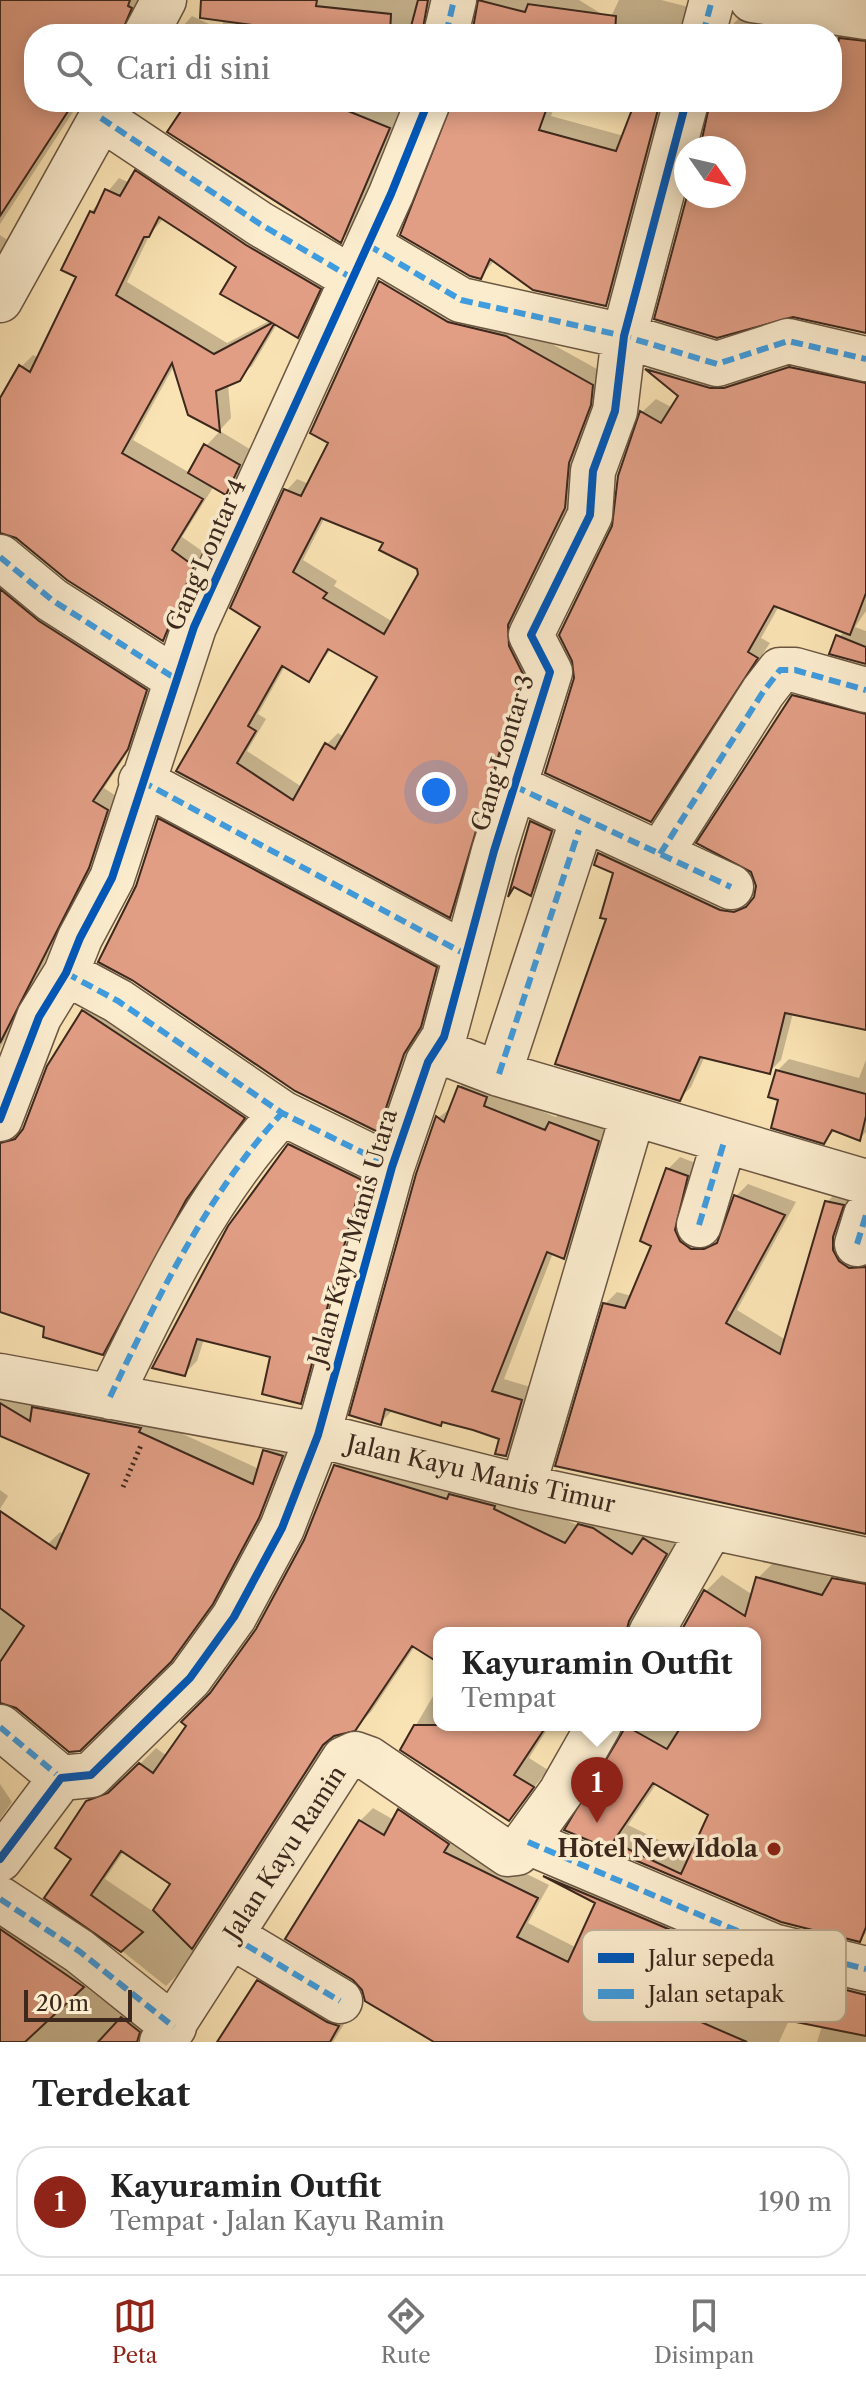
<!DOCTYPE html>
<html lang="id">
<head>
<meta charset="utf-8">
<style>
	body { margin:0; font-family:"Libre Caslon Text",serif; background:#f6f6f6; color:#222 }
	.compass { position:absolute; left:674px; top:136px; width:72px; height:72px; border-radius:50%; background:#fff; box-shadow:0 4px 20px #0003; rotate:124deg }
	.scale { position:absolute; left:24px; bottom:20px; width:108px; box-sizing:border-box; padding-left:8px; border:4px solid #3c281d; border-top:0; font-size:22px; line-height:28px; white-space:nowrap; color:#3c281d; -webkit-text-stroke:6px #fbecce; paint-order:stroke }
	.you { position:absolute; left:436px; top:792px; width:28px; height:28px; margin:-20px; border:6px solid #fff; border-radius:50%; background:#1a73e8; box-shadow:0 0 0 12px #1a73e833 }
	.badge { display:grid; place-items:center; width:52px; height:52px; border-radius:50%; background:#8f2418; color:#fff; font-size:26px; font-weight:700 }
	.pin { position:absolute; translate:-50% -66px; filter:drop-shadow(0 2px 4px #0008) }
	.pin::after { content:''; position:absolute; top:42px; width:28px; height:24px; background:inherit; clip-path:polygon(0 0,100% 0,50% 100%) }
	.popup { position:absolute; left:433px; top:1627px; width:328px; height:104px; box-sizing:border-box; display:grid; place-content:center; border-radius:16px; background:#fff; filter:drop-shadow(0 2px 6px #0005); font-size:26px; white-space:nowrap; color:#767676 }
	.popup b { font-size:30px; color:#222 }
	.popup::after { content:''; position:absolute; left:50%; top:100%; margin-left:-16px; border:16px solid transparent; border-top-color:#fff }
	.list { margin:0; padding:0; list-style:none }
	h2 { display:flex; justify-content:space-between; align-items:center; height:104px; margin:0; padding:0 32px; font-size:34px }
	h2 small { font-size:26px; font-weight:400; color:#767676 }
	.list li { display:grid; grid-template-columns:52px 1fr auto; gap:24px; align-items:center; box-sizing:border-box; height:112px; margin:0 16px 16px; padding:0 16px; border:2px solid #e0e0e0; border-radius:32px }
	.list b { display:block; font-size:30px; white-space:nowrap }
	.list p { margin:0; font-size:26px; white-space:nowrap; color:#767676 }
	.list em { font-size:26px; font-style:normal; color:#767676 }
	.icon { flex:none; width:44px; height:44px; fill:none; stroke:currentColor; stroke-width:2; stroke-linecap:round; stroke-linejoin:round }
	.map { position:relative; flex:none; width:866px; height:2042px; overflow:hidden }
	.search { position:absolute; background:#fff; box-shadow:0 4px 20px #0003; left:24px; right:24px; top:24px; height:88px; display:flex; align-items:center; gap:20px; box-sizing:border-box; padding:0 28px; border-radius:32px; color:#767676; font-size:30px }
	.sheet { height:232px; background:#fff }
	nav { display:flex; justify-content:space-around; align-items:center; box-sizing:border-box; height:112px; border-top:2px solid #e0e0e0; background:#fff; font-size:22px; color:#767676 }
	nav a { display:grid; justify-items:center; gap:4px }
	nav .on { color:#8f2418 }
	.map>svg:first-child { display:block }
</style>
</head>
<body>
<div class="map">
<svg width="866" height="2042" viewBox="0 0 866 2042">
	<rect width="100%" height="100%" fill="#f9e2b3"/>
	<filter id="stains"><feTurbulence type="fractalNoise" baseFrequency=".0025" numOctaves="4"/><feColorMatrix values="0 0 0 0 .2 0 0 0 0 .09 0 0 0 0 .02 0 0 0 .5 -.17"/></filter>
	<radialGradient id="worn" r=".72"><stop offset=".6" stop-color="#630" stop-opacity="0"/><stop offset="1" stop-color="#630" stop-opacity=".3"/></radialGradient>
	<!-- shadow -->
	<path fill="#0003" fill-rule="evenodd" d="M0 0H141L139 34H34V102H84L73 112 0 224Z
		M225 0H438L440 34H176L192 16 222 30Z
		M480 0H579L610 19 619 0H661L693 8 697 34H471Z
		M748 9 866 27V331L689 196H734V148H702L712 102H832V34H730L734 23Z
		M189 102H407L355 227 341 240Z
		M454 102H556L551 116 624 136 637 102H669L619 290 605 304 495 260 480 277Z
		M148 160 331 276 310 324 298 336 277 324 252 366 228 384 231 418 220 430 175 364 133 440 190 473 206 446 220 431 253 451 240 479 226 493 214 486 182 537 205 553 175 627 163 639 16 536 0 531V402L21 367 33 355 39 358 79 276 70 255 91 212 119 178 130 183ZM164 218 239 267 271 320 227 343 127 282 150 234Z
		M0 235 9 241 0 254Z
		M392 270 518 325 604 373 534 662 461 904 450 915 179 771 262 626 286 491 297 479 309 484 331 443 312 432 381 282ZM325 517 385 542 419 568 420 574 393 622 334 586 337 581 303 560ZM331 649 379 676 344 737 338 733 326 745 302 787 247 751 266 719 258 714 285 666 309 679Z
		M804 354 866 366V611L855 627 866 631V664L832 652 844 630 779 606 761 638 770 643 664 806 650 820 576 679 642 412 656 399 673 408 681 396 648 368 661 356Z
		M0 567 158 678 139 735 104 788 119 798 100 854 0 1049Z
		M806 684 866 699V1028L793 1013 781 1060 769 1072 705 1056 691 1087 679 1099 609 918 616 871 596 863 600 854 611 842 733 898 747 901 756 897 794 696Z
		M170 809 446 957 430 1015 416 1037 387 1120 377 1130 160 819Z
		M545 809 564 818 544 880 531 893 516 886 512 890 531 822Z
		M95 999 255 1105 197 1185 114 1340 102 1353 46 1326 0 1310V1146L14 1132 25 1128 83 1011Z
		M789 1059 859 1078 866 1060V1132L859 1139 836 1129 824 1141 781 1099 777 1071Z
		M472 1074 495 1093 556 1117 563 1110 610 1129 576 1244 564 1257 553 1253 504 1379 534 1388 518 1441 505 1454 502 1438 444 1420 440 1424 394 1409 380 1423 438 1118 452 1107 460 1087Z
		M302 1133 374 1168 313 1389 300 1401 273 1356 204 1339 197 1361 184 1374 155 1367 290 1145Z
		M680 1157 698 1164 704 1237 721 1236 736 1196 748 1184 796 1202 737 1310 786 1340 827 1202 839 1190 855 1193 866 1257V1532L605 1304 617 1292 632 1296 654 1245 668 1169Z
		M0 1385 36 1406 46 1396 150 1419 259 1469 265 1451 278 1439 294 1443 271 1503 225 1589 183 1647 79 1749 70 1750 6 1701H0V1608L48 1544 60 1532 65 1535 91 1473 0 1434Z
		M352 1450 509 1493 579 1526 596 1509 610 1512 647 1537 661 1523 682 1537 649 1633H439V1661L415 1646 371 1712 354 1729 334 1734 182 1970 166 1986 96 1930 77 1853 88 1802 105 1785 127 1777 156 1748 167 1756 256 1633 306 1541 336 1466ZM124 1851 173 1884 154 1912 105 1879Z
		M0 1490 8 1496 0 1509Z
		M774 1562 838 1579 844 1573 866 1580V1933L860 1940 782 1920 567 1829 626 1725H755V1633H682L706 1591 722 1575 753 1595 758 1578ZM657 1783 710 1814 692 1856 628 1825Z
		M439 1686V1725H550L529 1758 548 1770 509 1818 402 1749Z
		M0 1784 12 1802 0 1819Z
		M412 1797 456 1839 549 1885 528 1923 577 1948 598 1902 547 1875 558 1864 814 1966 779 2042H438L360 1821 373 1808 394 1820Z
		M0 1925 152 2018 153 2042H0Z
		M271 1968 351 2013 333 2042H220L258 1982Z
		M849 1973 866 1977V2042H817L833 1990Z"/>
	<!-- building -->
	<path fill="#e19e85" stroke="#3c281d" stroke-width="2" fill-rule="evenodd" d="M0 0H130L128 6 132 8 121 34H34V102H74L0 216Z
		M201 0H317L316 6 391 14 390 34H321L200 18Z
		M418 0H428L422 34H409Z
		M478 0 525 12 528 4 616 16 615 34H472Z
		M839 38 866 41V333L793 317 717 338 654 319 687 196H734V148H700L710 102H832V48L837 49Z
		M187 102H326L390 128 341 243 167 132Z
		M452 102H549L539 130 616 151 635 102H660L606 306 533 290 490 259 481 279 470 276 400 235Z
		M135 170 246 245 321 289 298 338 274 324 240 381 216 391 220 432 188 415 172 363 122 453 203 499 172 550 194 566 163 641 67 580 16 538 0 533V398L19 365 30 372 76 277 61 270 90 211 94 213 105 189 120 196ZM159 217 236 267 220 294 272 323 214 354 116 295 144 237H149Z
		M379 281 448 322 506 336 593 385 591 405 569 463 565 508 508 625 509 646 523 674 450 918 176 771 260 627 230 608 284 489 301 496 328 443 310 433ZM321 518 383 543 379 550 417 569 418 574 384 634 323 598 327 593 293 572ZM328 649 377 677 335 749 325 743 293 800 237 763 256 731 248 726 282 666 309 682Z
		M789 367 866 383V593L850 635 774 606 748 652 758 658 651 822 545 773 574 678 572 661 559 635 612 526 618 476 640 411 661 423 678 396 645 369 710 388H724Z
		M204 444 240 465 226 495 188 473Z
		M0 589 39 621 147 690 128 749 93 801 108 810 89 868 0 1043Z
		M836 635 866 647V664L829 654Z
		M792 695 866 714V1030L785 1013 770 1074 700 1057 680 1101 555 1064 606 919 600 918 613 873 594 865 598 853 720 910 734 912 746 907 754 897 756 886 751 872 696 843Z
		M158 818 437 967 421 1027 404 1054 378 1132 295 1091 132 980 98 962 136 886Z
		M530 821 552 831 531 896 514 887 508 897Z
		M82 1010 245 1118 186 1200 103 1355 43 1337 44 1327 0 1312V1143L15 1139 23 1129 47 1066Z
		M776 1070 866 1094V1116L860 1141 832 1130 824 1144 771 1128 778 1100 768 1097Z
		M458 1086 487 1097 484 1106 545 1130 549 1122 599 1141 564 1259 547 1252 492 1391 522 1400 506 1456 495 1454 499 1439 473 1430 442 1422 441 1426 385 1409 381 1425 349 1415 416 1174 436 1116 444 1122Z
		M288 1144 362 1180 301 1404 262 1394 270 1357 197 1339 185 1376 152 1368 228 1226Z
		M666 1168 688 1176 675 1230 680 1241 691 1249H704L717 1243 734 1195 785 1215 726 1323 780 1354 825 1201 844 1205 833 1237V1250L839 1261 849 1268 866 1267V1534L555 1466 603 1303 625 1308 651 1246 640 1241Z
		M0 1403 30 1421 32 1407 141 1428 139 1432 253 1484 263 1450 283 1456 259 1518 213 1604 171 1662 80 1751 69 1752 16 1708 0 1703V1662L24 1626 0 1608V1511L56 1549 89 1474 0 1436Z
		M334 1465 447 1499 449 1494 495 1506 494 1509 565 1543 578 1524 593 1528 632 1554 643 1538 667 1554 629 1621 626 1633H439V1663L412 1646 355 1731 334 1736 323 1745 192 1949 153 1910 170 1884 121 1851 91 1895 143 1932 121 1952 44 1898 71 1859 55 1848 86 1801 108 1793 139 1763 153 1773 186 1726 181 1722 210 1693 256 1629 304 1540Z
		M756 1577 822 1595 832 1578 866 1584V1927L860 1942 781 1922 564 1830 626 1726 667 1749 682 1725H755V1633H680L704 1590 745 1616ZM653 1783 708 1815 681 1874 613 1842Z
		M414 1725H547L514 1775 534 1787 509 1821 400 1750Z
		M398 1809 449 1844 444 1852 538 1898 517 1937 568 1962 595 1903 543 1876 763 1969 866 1995V2036L691 2001 687 2016 747 2042H434L365 2001 362 1990 353 1980 285 1939 359 1820 384 1835Z
		M0 1929 84 1987 25 2042H0Z
		M257 1980 327 2022 339 2026 330 2042H217Z
		M121 2017 140 2032 137 2042H98Z"/>
	<g fill="none" stroke-linecap="round" stroke-linejoin="round">
		<!-- minor casing -->
		<g stroke="#6b5642" stroke-width="47">
			<path id="minor" d="M752 0 866 17
				M146 34 164 0
				M446 34 454 0
				M703 34 712 0
				M101 118 260 224 352 278
				M368 245 461 300 624 336 717 364 788 341 866 359
				M0 300 110 102
				M0 557 52 600 176 679
				M141 781 465 954
				M514 786 731 887
				M660 854 763 692 780 670H795L866 690
				M66 973 118 1001 282 1113 392 1167
				M434 1053 452 1056 499 1074 866 1182
				M499 1074 579 830
				M0 1119 39 1017 66 973 80 938 112 878 194 627 391 194 428 102
				M699 1225 724 1142
				M857 1244 866 1215
				M0 1376 318 1435 523 1487 866 1560
				M110 1397C157 1299 207 1194 282 1113
				M523 1487 633 1114
				M651 1633 711 1527
				M0 1727 61 1778
				M528 1842 773 1946 866 1969
				M0 1859 61 1778 91 1775 190 1678 234 1617 282 1528 318 1435 392 1167 428 1062 444 1037 494 851 550 672 531 635 590 515 593 471 615 411 624 336 686 102
				M0 1899 79 1951 174 2027
				M231 1936 340 2001
				M162 2042 344 1759 355 1754 369 1759 508 1854 517 1853 561 1792 599 1725"/>
		</g>
		<!-- path -->
		<path stroke="#3c281d" stroke-width="5" stroke-dasharray="2 4" stroke-linecap="butt" d="M123 1487 142 1443"/>
		<!-- minor -->
		<use href="#minor" stroke="#fbecce" stroke-width="44"/>
		<!-- quiet -->
		<path stroke="#3f9cdf" stroke-width="6" stroke-dasharray="12 6" stroke-linecap="butt" d="M446 34 454 0
			M703 34 712 0
			M101 118 260 224 352 278
			M368 245 461 300 624 336 717 364 788 341 866 359
			M0 557 52 600 176 679
			M141 781 465 954
			M514 786 731 887
			M660 854 763 692 780 670H795L866 690
			M66 973 118 1001 282 1113 392 1167
			M499 1074 579 830
			M699 1225 724 1142
			M857 1244 866 1215
			M110 1397C157 1299 207 1194 282 1113
			M0 1727 61 1778
			M528 1842 773 1946 866 1969
			M0 1899 79 1951 174 2027
			M231 1936 340 2001"/>
		<!-- cycleway casing -->
		<g stroke="#fbecce" stroke-width="13">
			<path id="cycleway" d="M0 1119 39 1017 66 973 80 938 112 878 194 627 391 194 428 102
				M0 1859 61 1778 91 1775 190 1678 234 1617 282 1528 318 1435 392 1167 428 1062 444 1037 494 851 550 672 531 635 590 515 593 471 615 411 624 336 686 102"/>
		</g>
		<!-- cycleway -->
		<use href="#cycleway" stroke="#0057b8" stroke-width="8"/>
	</g>
	<!-- markers -->
	<circle fill="#8f2418" stroke="#fbecce" stroke-width="3" cx="774" cy="1849" r="8"/>
	<g text-anchor="middle" stroke-width="7" stroke-linejoin="round" paint-order="stroke">
		<!-- street labels -->
		<g font-size="24" fill="#3c281d" stroke="#fbecce">
			<text transform="translate(206 555) rotate(-66)" y="8">Gang Lontar 4</text>
			<text transform="translate(503 753) rotate(-73)" y="8">Gang Lontar 3</text>
			<text transform="translate(353 1237) rotate(-74)" y="8">Jalan Kayu Manis Utara</text>
			<text transform="translate(481 1474) rotate(13)" y="8">Jalan Kayu Manis Timur</text>
			<text transform="translate(285 1853) rotate(-57)" y="8">Jalan Kayu Ramin</text>
		</g>
		<!-- poi labels -->
		<g font-size="24" font-weight="bold" fill="#3c281d" stroke="#fbecce" text-anchor="end">
			<text x="758" y="1857">Hotel New Idola</text>
		</g>
	</g>
	<!-- legend -->
	<rect x="582" y="1930" width="264" height="92" rx="12" fill="#fbecce" stroke="#c2b199" stroke-width="2"/>
	<rect x="598" y="1953" width="36" height="10" fill="#0057b8"/>
	<rect x="598" y="1989" width="36" height="10" fill="#3f9cdf"/>
	<g font-size="22" fill="#3c281d">
		<text x="648" y="1966">Jalur sepeda</text>
		<text x="648" y="2002">Jalan setapak</text>
	</g>
	<rect width="100%" height="100%" filter="url(#stains)"/>
	<rect width="100%" height="100%" fill="url(#worn)"/>
</svg>
<svg class="compass" viewBox="-18 -18 36 36"><path d="M0-13l5 13h-10z" fill="#e53935"/><path d="M0 13l5-13h-10z" fill="#767676"/></svg>
<div class="scale">20 m</div>
<div class="you"></div>
<div class="pin badge" style="left:597px;top:1823px">1</div>
<div class="popup"><b>Kayuramin Outfit</b>Tempat</div>
<div class="search"><svg class="icon" aria-label="search" viewBox="0 0 24 24"><circle cx="10" cy="10" r="6"/><path d="M15 15l6 6"/></svg>Cari di sini</div>
</div>
<section class="sheet">
<h2>Terdekat<small></small></h2>
<ul class="list">
<li><span class="badge">1</span><div><b>Kayuramin Outfit</b><p>Tempat · Jalan Kayu Ramin</p></div><em>190 m</em></li>
</ul>
</section>
<nav>
<a class="on"><svg class="icon" aria-label="map" viewBox="0 0 24 24"><path d="M3 6l6-2 6 2 6-2v14l-6 2-6-2-6 2zM9 4v14M15 6v14"/></svg>Peta</a>
<a><svg class="icon" aria-label="directions" viewBox="0 0 24 24"><path d="M12 3l9 9-9 9-9-9zM9 14v-3h6M13 9l2 2-2 2"/></svg>Rute</a>
<a><svg class="icon" aria-label="saved" viewBox="0 0 24 24"><path d="M7 4h10v16l-5-4-5 4z"/></svg>Disimpan</a>
</nav>
</body>
</html>
